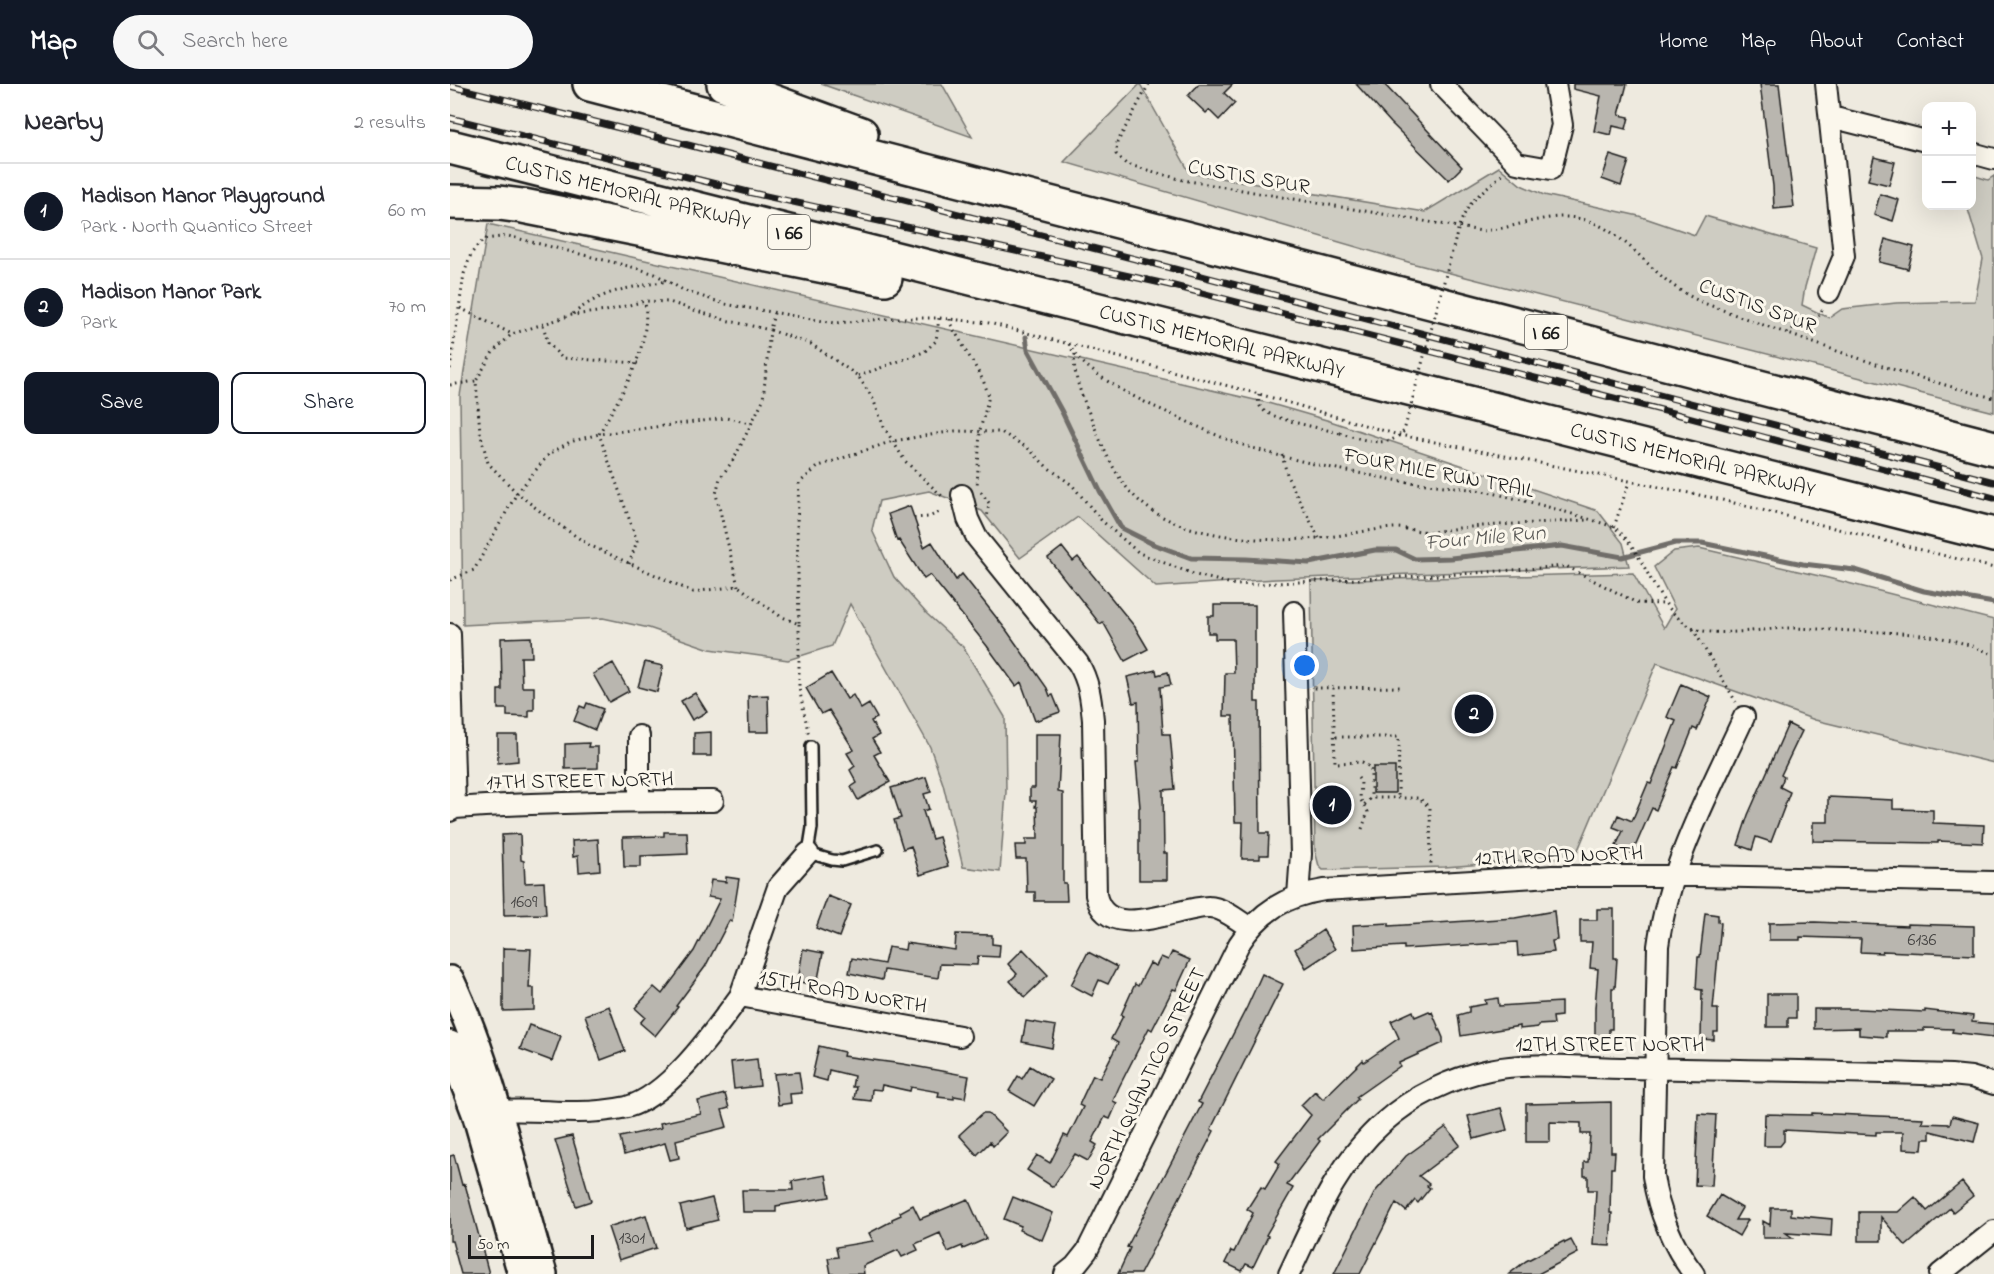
<!DOCTYPE html>
<html lang="en">
<head>
<meta charset="utf-8">
<style>
	body { margin:0; font-family:"Indie Flower",sans-serif; background:#f7f7f7; color:#2b2b33 }
	.controls { position:absolute; right:18px; top:18px; display:grid; overflow:hidden; border-radius:12px; box-shadow:0 6px 24px #0002 }
	.controls button { width:54px; height:54px; display:grid; place-items:center; padding:0; border:0; border-bottom:2px solid #e1e1e2; background:#fff; color:#2b2b33; font:30px sans-serif }
	.scale { position:absolute; left:18px; bottom:15px; width:126px; box-sizing:border-box; padding-left:6px; border:3px solid #1c1c1c; border-top:0; font-size:16px; line-height:21px; white-space:nowrap; color:#1c1c1c; -webkit-text-stroke:4px #fbf7ec; paint-order:stroke }
	.you { position:absolute; left:855px; top:582px; width:21px; height:21px; margin:-15px; border:4px solid #fff; border-radius:50%; background:#1a73e8; box-shadow:0 0 0 9px #1a73e833 }
	.badge { display:grid; place-items:center; width:39px; height:39px; border-radius:50%; background:#111827; color:#fff; font-size:20px; font-weight:700 }
	.pin { position:absolute; translate:-50% -50%; border:3px solid #fff; box-shadow:0 2px 6px #0006 }
	.list { margin:0; padding:0; list-style:none }
	h2 { display:flex; justify-content:space-between; align-items:center; height:78px; margin:0; padding:0 24px; font-size:26px }
	h2 small { font-size:20px; font-weight:400; color:#7c7c81 }
	.list li { display:grid; grid-template-columns:39px 1fr auto; gap:18px; align-items:center; box-sizing:border-box; height:96px; padding:0 24px; border-top:2px solid #e1e1e2 }
	.list b { display:block; font-size:22px; white-space:nowrap }
	.list p { margin:0; font-size:20px; white-space:nowrap; color:#7c7c81 }
	.list em { font-size:20px; font-style:normal; color:#7c7c81 }
	.actions { display:flex; gap:12px; padding:18px 24px }
	.actions a { flex:1; padding:14px 0; border:2px solid #111827; border-radius:12px; text-align:center; font-size:21px; color:#111827 }
	.actions .main { background:#111827; color:#fff }
	.icon { flex:none; width:33px; height:33px; fill:none; stroke:currentColor; stroke-width:2; stroke-linecap:round; stroke-linejoin:round }
	.map { position:relative; flex:none; width:1544px; height:1190px; overflow:hidden }
	header { display:flex; align-items:center; gap:36px; box-sizing:border-box; height:84px; padding:0 30px; background:#111827; color:#fff }
	header strong { font-size:28px }
	nav { display:flex; gap:33px; margin-inline-start:auto; font-size:21px }
	.search { width:420px; height:54px; background:#f7f7f7; display:flex; align-items:center; gap:15px; box-sizing:border-box; padding:0 21px; border-radius:33px; color:#7c7c81; font-size:22px }
	main { display:flex }
	aside { flex:1; background:#fff }
	.map>svg:first-child { display:block }
</style>
</head>
<body>
<header>
<strong>Map</strong>
<div class="search"><svg class="icon" aria-label="search" viewBox="0 0 24 24"><circle cx="10" cy="10" r="6"/><path d="M15 15l6 6"/></svg>Search here</div>
<nav><a>Home</a><a>Map</a><a>About</a><a>Contact</a></nav>
</header>
<main>
<aside>
<h2>Nearby<small>2 results</small></h2>
<ul class="list">
<li><span class="badge">1</span><div><b>Madison Manor Playground</b><p>Park · North Quantico Street</p></div><em>60 m</em></li>
<li><span class="badge">2</span><div><b>Madison Manor Park</b><p>Park</p></div><em>70 m</em></li>
</ul>
<div class="actions"><a class="main">Save</a><a>Share</a></div>
</aside>
<div class="map">
<svg width="1544" height="1190" viewBox="0 0 1544 1190">
	<rect width="100%" height="100%" fill="#eeeadf"/>
	<filter id="ink" filterUnits="userSpaceOnUse"><feTurbulence type="fractalNoise" baseFrequency=".0167" numOctaves="2"/><feDisplacementMap in="SourceGraphic" scale="12" xChannelSelector="R" yChannelSelector="G"/><feConvolveMatrix kernelMatrix="1 2 1 2 8 2 1 2 1" color-interpolation-filters="sRGB"/></filter>
	<g filter="url(#ink)">
		<!-- green -->
		<path fill="#ceccc2" stroke="#75746f" stroke-width="1.5" d="M371 0H492L522 53Z
			M690 0 740 89 975 128 1049 83 1071 101 1094 111 1189 132 1245 151 1255 132 1366 164 1355 203 1352 221 1379 234 1392 225 1446 219 1525 217 1533 175 1517 122H1522V91L1538 96 1544 92V328L965 180 614 78Z
			M38 140 818 319 880 337 1148 427 1173 459 1179 482 826 495 706 503 628 433 570 474 532 427 479 407 429 417 422 446 444 493 477 530 513 563 555 633 556 708 550 788 513 783 493 700 480 663 400 520 382 562 338 576 260 565 199 544 153 534 13 541 10 312Z
			M1249 464 1378 494 1544 536V679L1365 636 1207 579 1125 773 995 783 873 786 869 782 865 767 861 497 1183 489 1214 544 1225 525 1204 483 1224 467Z"/>
		<g fill="none" stroke-linecap="round" stroke-linejoin="round">
			<!-- stream -->
			<path stroke="#6f6d69" stroke-width="5" d="M576 253 578 266 612 328 650 407 671 444 703 460 741 474 796 475 859 479 925 466H946L965 475 1001 474 1112 462 1172 473 1225 459H1252L1353 480 1405 486 1474 507 1544 519"/>
		</g>
		<!-- building -->
		<path fill="#b9b6af" stroke="#1c1c1c" stroke-width="1.5" d="M749 0H783L774 9 785 19 769 36 759 26 756 29 738 12Z
			M906 0H934L1012 83 999 96 941 39Z
			M1123 0H1177L1169 31 1179 33 1176 45 1163 42 1161 51 1144 47 1151 12 1123 5Z
			M1310 0H1329L1344 123 1324 125 1323 102Z
			M1160 71 1179 77 1171 102 1152 95Z
			M1424 73 1445 78 1439 101 1418 96Z
			M1430 110 1449 116 1443 137 1424 131Z
			M1435 155 1464 163 1458 185 1429 178Z
			M460 422 474 463 482 458 506 496 512 490 557 547 597 604 600 612 603 611 610 628 585 637 571 598 566 602 537 562 480 491 474 495 449 456 447 457 438 430Z
			M612 463 623 477 628 473 685 543 698 565 675 577 653 538 650 540 598 474Z
			M764 521H805V618H809L810 749H819L818 771H810V775H792L793 738H785L783 632H774L775 589H784L783 555H765V549H758V532H764Z
			M81 553 82 573H71L72 603H84V626H79V633L57 632V625H48V606H52L51 554Z
			M195 578 213 582 207 608 188 603Z
			M163 579 179 607 159 618 143 590Z
			M706 586 707 591 718 588 721 601 710 603 713 650H720L725 705 713 706 714 769H717V796H689V724L690 723 686 678H689L688 618 683 619 677 593Z
			M381 589 397 615 403 611 411 625 419 620 427 634 421 637 429 651 422 655 430 668 424 671 440 698 408 716 401 703 407 699 400 686 405 682 397 669 404 666 379 626 371 630 356 604Z
			M1231 600 1261 613 1247 646 1243 644 1227 684 1224 683 1206 726 1202 724 1182 770 1166 762 1173 747 1163 743 1168 731 1182 737 1198 699 1201 700 1226 637 1217 633Z
			M245 609 257 628 242 636 231 617Z
			M318 611 319 648H299L298 612Z
			M137 619 153 625 145 646 124 637 130 622 135 624Z
			M1338 640 1352 647 1331 691 1334 693 1330 703 1340 708 1321 758 1306 753 1302 766 1288 761 1298 731Z
			M261 648V672H244V649Z
			M585 650H611L608 708 613 709V799H616L617 817H585V808H577L576 775H566L565 761H576V755H588L587 723H585L586 717H580V704H585Z
			M48 651H67L68 677 48 679Z
			M139 659 138 663H148V684L115 685V660Z
			M923 683H945V709H923Z
			M476 693 481 708 474 710 479 725 473 727 482 755 489 753 498 782 470 791 461 762 453 765 444 736 451 734 441 704Z
			M1378 713 1443 716V725L1483 726V739L1534 741 1533 759 1488 757V759L1363 757V738H1378Z
			M214 748H237L238 770 191 772V783H174L173 753 214 752Z
			M70 750 71 776 74 777 75 799 94 798 96 830 54 831 52 751Z
			M148 755 150 786 129 788 128 772 123 773 122 757Z
			M276 793 289 795 282 838 279 837 255 883 226 922 228 923 205 952 190 939 195 933 185 924 204 903 212 910 244 867 270 815 258 813 261 796 276 798Z
			M378 812 401 821 389 853 366 844Z
			M1147 825H1164V874H1167L1165 904H1162V945H1159V953H1145V924L1148 885 1140 884 1142 858H1130V836H1147Z
			M1104 827 1107 856 1102 857 1104 868 1068 872 1067 858 954 865V862L904 865 903 841 939 839V842L1065 834Z
			M1255 829 1268 831V838L1271 839 1263 925H1268V948H1264V956L1251 955 1252 906 1246 905 1248 873H1250Z
			M1365 838 1457 842V840L1524 842V871L1433 867 1432 869 1410 868 1411 855 1350 853V856H1319V839Z
			M873 846 885 865 856 884 845 865Z
			M506 850 542 851V860L550 861 549 873 528 872 527 881 490 880 488 894 434 886 432 896 399 889 402 874 434 880 438 863 455 866 456 859 505 866Z
			M53 864 81 865 79 904H84V926L53 927Z
			M353 865 373 869 368 895 365 894 364 901 350 898 352 891H349Z
			M573 865 598 891 575 913 560 897 567 890 558 880Z
			M638 868 667 883 658 900 649 896 642 912 621 901Z
			M722 868 740 876 726 906 723 905 702 946 699 944 669 1003 663 1017 667 1019 660 1035 655 1033 642 1058 647 1061 638 1077 625 1070 603 1103 577 1086 587 1071 600 1079 614 1051 618 1053 633 1023 629 1021 643 991 650 994 668 959 661 955 673 932 671 931 685 900 688 902 700 879 706 882 711 873 718 876Z
			M812 890 833 900 761 1045 764 1047 690 1190H668L680 1164 677 1163 752 1020 748 1018 797 923Z
			M1317 910H1346V934H1338V943H1317Z
			M1048 914 1049 922 1111 918V932L1103 933 1104 940 1088 941V943L1070 945V942L1011 952 1008 931 1019 928V923L1036 920 1035 916Z
			M159 922 175 967 151 976 135 931Z
			M1364 925H1410L1475 928V926L1523 932 1522 938 1544 940V953L1502 948 1503 945 1474 944V947H1436V953L1409 951V944L1364 945Z
			M963 927 965 933 979 927 980 929 982 928 993 954V959L949 979 950 982 906 1013 908 1015 868 1055 870 1057 837 1101 843 1104 816 1151 818 1152 803 1183 796 1180 792 1187 775 1179 781 1167 784 1168 803 1129 797 1125 811 1103 815 1105 830 1080 826 1077 861 1031 851 1021 865 1007 873 1015 913 976 914 978 949 954 941 937Z
			M576 937 606 942 602 964 572 958Z
			M79 941 111 952 102 977 70 965Z
			M369 962 394 968 393 972 453 980 519 992 515 1014 504 1012V1015L488 1013 489 1008 461 1003 460 1007 432 1001 431 1006 422 1005 421 1017 404 1015 406 1003H402L404 992 379 986 377 997 362 993Z
			M307 975 310 1002 284 1005 281 978Z
			M580 982 601 995 584 1022 559 1007 568 992 572 995Z
			M349 988 352 1009 340 1010 341 1019 328 1021 324 990Z
			M275 1010 279 1024 272 1026 277 1043 226 1056 229 1074 220 1076 215 1059 174 1071 170 1053 211 1044 210 1039 251 1030 248 1017Z
			M1161 1018V1068H1165L1164 1084H1161L1160 1129H1162L1160 1162 1143 1161 1146 1106H1138V1092H1134V1078H1138L1140 1050H1131V1039L1100 1038V1058H1076V1020Z
			M1051 1024 1057 1046 1024 1055 1018 1032Z
			M533 1029H538L557 1048 543 1062 540 1058 527 1071 509 1051Z
			M1362 1029 1473 1034 1472 1039 1500 1040 1502 1032 1529 1039 1524 1058 1480 1047V1055H1473L1472 1066 1453 1065V1048H1426V1051L1334 1046V1057L1330 1062H1314L1315 1030 1362 1031Z
			M1248 1030 1266 1031 1262 1102 1245 1101Z
			M996 1043 1010 1061 969 1092 979 1100 977 1102 980 1104 968 1119 965 1116 956 1127 946 1119 910 1190H884L925 1108 956 1072Z
			M122 1052 141 1117 126 1122 105 1056Z
			M4 1071 12 1101 15 1100 39 1190H11L2 1157H0V1072Z
			M376 1091 380 1113 326 1122V1128H293L292 1106H343L342 1097Z
			M1512 1098 1523 1112 1503 1128 1500 1124 1456 1162 1431 1133V1157H1409V1128H1448L1465 1113 1477 1127Z
			M1270 1111 1292 1124 1285 1136H1298L1289 1152 1257 1132Z
			M563 1113 603 1129 592 1156 569 1146 571 1142 554 1135Z
			M262 1114 268 1136 236 1144 230 1122Z
			M518 1115 536 1155 513 1165 512 1162 498 1168 490 1149 465 1160 468 1166 452 1173 448 1166 413 1182 414 1190H381L378 1174 388 1173 386 1163 423 1157 419 1149 442 1137V1135L451 1131 450 1128 463 1121 470 1135Z
			M1321 1124H1341V1131L1382 1135 1381 1152 1336 1149 1343 1154H1313V1137L1320 1141Z
			M196 1131 206 1164 169 1176 158 1143Z
			M1121 1156 1128 1169 1088 1190H1059L1076 1177 1114 1157 1115 1159Z"/>
		<g fill="none" stroke-linecap="round" stroke-linejoin="round">
			<!-- service casing -->
			<g stroke="#1c1c1c" stroke-width="14">
				<path id="service" d="M361 662 362 744 358 769 382 776 392 777 428 766"/>
			</g>
			<!-- minor casing -->
			<g stroke="#1c1c1c" stroke-width="24">
				<path id="minor" d="M991 0 1067 79 1101 85 1112 41 1105 0
					M1376 0 1394 172 1379 208
					M1381 33 1476 57
					M1522 69 1544 75
					M512 411 518 435 527 454 628 579C639 597 641 615 643 636L646 811C657 861 729 822 759 823 772 823 789 837 800 844
					M844 528 851 770 848 812
					M0 550 5 724
					M189 652V717
					M0 727 5 724C91 718 177 717 263 717
					M290 912 328 803 358 769
					M36 1028C67 1024 97 1028 127 1028 143 1028 163 1026 177 1023 220 1011 264 947 290 912L510 952
					M615 1190 625 1182 637 1167 789 860C810 827 836 812 874 806L1102 792H1245L1544 798
					M839 1190C865 1135 887 1079 934 1038 963 1012 1001 994 1039 986 1085 977 1132 984 1179 984 1286 986 1394 987 1501 991L1521 993 1544 1000
					M1244 1190C1223 1163 1208 1127 1203 1092L1208 862C1219 781 1260 707 1294 633
					M1490 1190 1544 1147"/>
			</g>
			<!-- secondary casing -->
			<g stroke="#1c1c1c" stroke-width="32">
				<path id="secondary" d="M0 896C44 990 63 1092 93 1190
					M0 961 26 1029 72 1190"/>
			</g>
			<!-- motorway casing -->
			<g stroke="#1c1c1c" stroke-width="38">
				<path id="motorway" d="M140 0 1544 364
					M274 0 411 50
					M0 63 1544 451
					M0 118 49 119 73 122 435 194"/>
			</g>
			<!-- path -->
			<path stroke="#1c1c1c" stroke-width="3" stroke-dasharray="1.5 4.5" stroke-linecap="butt" d="M699 0 667 59 666 70 676 80 733 96 1032 147C1060 145 1086 133 1114 133 1159 133 1185 170 1216 196 1227 205 1239 212 1251 218 1348 254 1444 289 1544 314
				M1006 153C1014 120 1030 109 1054 89
				M10 224 62 250
				M324 229 320 246 361 260 408 292 423 315 434 343 455 377 493 413
				M123 230C154 205 180 204 217 197
				M500 235V239L533 296 539 312 530 346 527 402
				M93 241 98 259 112 274 188 279
				M1337 249 1353 238 1370 231 1373 223
				M619 260C630 286 680 311 705 323 731 334 757 348 784 358 830 374 881 384 929 393 966 401 1005 401 1042 409 1083 418 1124 430 1164 443 1198 470 1202 521 1241 543 1259 554 1314 545 1336 544 1359 544 1382 546 1405 547 1455 549 1498 549 1544 571
				M625 270C621 293 637 322 645 344 656 371 670 402 693 420 735 455 816 459 868 454 894 452 919 445 945 444 957 444 970 448 982 448 991 447 1000 445 1009 444 1051 440 1094 439 1136 436
				M0 285 14 190 21 170 28 161 36 155 58 152 186 184 205 190 235 207 275 220 385 239 447 234H489L539 239 809 310 945 350 1264 414 1544 484
				M408 292 474 268 486 257 489 234
				M0 301 26 297
				M809 310C808 315 808 319 811 324 819 335 875 345 890 349
				M832 371 838 394 869 454
				M531 408 539 419 537 435
				M464 434 479 433 492 427
				M1164 443 1179 398
				M179 480 187 457 149 350C172 308 201 267 195 217
				M0 496 24 486 67 409 99 370 120 358 149 350 276 334 301 339
				M288 502 266 410 270 394 284 375 313 316 320 246 275 236 219 218 195 217 156 227 122 231 62 250 43 268 26 297 30 348 38 379 67 409 96 432 139 461 243 508 288 502 330 532 349 540 347 439 349 399 369 382 443 357 505 347 551 348 579 365 596 382 622 401 652 437 689 469 746 491 786 501 1011 490 1116 482 1187 519 1214 520
				M349 540V604L359 652
				M1243 545 1286 618
				M864 604 954 603
				M883 604 885 679 912 678 921 684V711L924 714H969L980 724 981 782
				M886 653H949L948 714
				M908 694 911 698 910 715 914 721 922 713
				M912 745 918 728 914 721"/>
			<!-- service -->
			<use href="#service" stroke="#fbf7ec" stroke-width="9"/>
			<!-- minor -->
			<use href="#minor" stroke="#fbf7ec" stroke-width="20"/>
			<!-- secondary -->
			<use href="#secondary" stroke="#fbf7ec" stroke-width="27"/>
			<!-- motorway -->
			<use href="#motorway" stroke="#fbf7ec" stroke-width="33"/>
			<!-- rail casing -->
			<g stroke="#1c1c1c" stroke-width="7">
				<path id="rail" d="M0 2 238 61 709 181 1544 398
					M0 34 298 108 720 201 1215 327 1544 414"/>
			</g>
			<!-- rail -->
			<use href="#rail" stroke="#fbf7ec" stroke-width="4.5" stroke-dasharray="14" stroke-linecap="butt"/>
			<!-- path-bridge -->
			<path stroke="#1c1c1c" stroke-width="3" stroke-dasharray="1.5 4.5" stroke-linecap="butt" d="M890 349C912 354 936 367 954 347L1006 153"/>
		</g>
	</g>
	<g text-anchor="middle" stroke-width="6" stroke-linejoin="round" paint-order="stroke">
		<!-- number labels -->
		<g font-size="18" fill="#434241">
			<text x="74" y="823">1609</text>
			<text x="1472" y="861">6136</text>
			<text x="182" y="1159">1301</text>
		</g>
		<!-- shield labels -->
		<g fill="#fbf7ec" stroke="#5f5e5a" stroke-width="1.5">
			<rect x="318" y="131" width="42" height="34" rx="4.5"/>
			<rect x="1075" y="231" width="42" height="34" rx="4.5"/>
		</g>
		<g font-size="20" font-weight="bold" fill="#1c1c1c">
			<text x="339" y="155">I 66</text>
			<text x="1096" y="255">I 66</text>
		</g>
		<!-- street labels -->
		<g font-size="21" fill="#1c1c1c" stroke="#fbf7ec">
			<text transform="translate(799 92) rotate(10)" y="7">CUSTIS SPUR</text>
			<text transform="translate(178 108) rotate(14)" y="7">CUSTIS MEMORIAL PARKWAY</text>
			<text transform="translate(1308 221) rotate(20)" y="7">CUSTIS SPUR</text>
			<text transform="translate(772 257) rotate(14)" y="7">CUSTIS MEMORIAL PARKWAY</text>
			<text transform="translate(1243 375) rotate(14)" y="7">CUSTIS MEMORIAL PARKWAY</text>
			<text transform="translate(989 388) rotate(11)" y="7">FOUR MILE RUN TRAIL</text>
			<text transform="translate(130 696) rotate(-1)" y="7">17TH STREET NORTH</text>
			<text transform="translate(1109 771) rotate(-2)" y="7">12TH ROAD NORTH</text>
			<text transform="translate(393 907) rotate(10)" y="7">15TH ROAD NORTH</text>
			<text x="1160" y="967">12TH STREET NORTH</text>
			<text transform="translate(696 994) rotate(-64)" y="7">NORTH QUANTICO STREET</text>
		</g>
		<!-- water labels -->
		<g font-size="22" font-style="italic" fill="#5a5956" stroke="#fbf7ec">
			<text transform="translate(1035 452) rotate(-5)" y="8">Four Mile Run</text>
		</g>
	</g>
</svg>
<div class="controls">
<button>+</button>
<button>−</button>
</div>
<div class="scale">50 m</div>
<div class="you"></div>
<div class="pin badge" style="left:882px;top:721px">1</div>
<div class="pin badge" style="left:1024px;top:630px">2</div>
</div>
</main>
</body>
</html>
